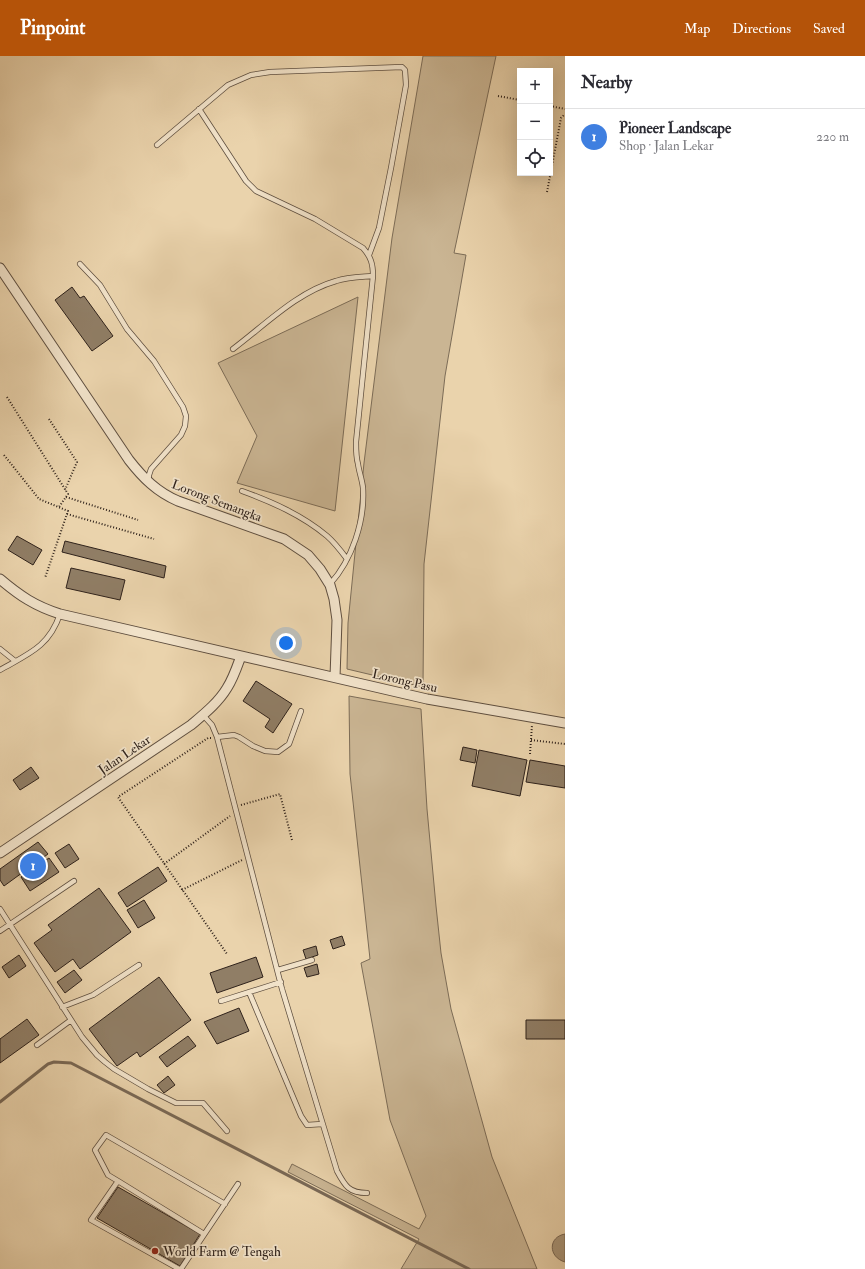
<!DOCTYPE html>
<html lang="en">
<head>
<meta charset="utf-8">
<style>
	body { margin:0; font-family:"IM FELL Double Pica",serif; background:#f7f7f7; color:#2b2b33 }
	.controls { position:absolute; right:12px; top:12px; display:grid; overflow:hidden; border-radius:0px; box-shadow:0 4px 16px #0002 }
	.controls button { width:36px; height:36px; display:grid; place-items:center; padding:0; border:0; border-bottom:1px solid #e1e1e2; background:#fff; color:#2b2b33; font:20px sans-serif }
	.you { position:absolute; left:286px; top:587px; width:14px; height:14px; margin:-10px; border:3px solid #fff; border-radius:50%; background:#1a73e8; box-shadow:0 0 0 6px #1a73e833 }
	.badge { display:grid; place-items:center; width:26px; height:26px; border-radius:50%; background:#b45309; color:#fff; font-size:13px; font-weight:700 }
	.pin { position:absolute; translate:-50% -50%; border:2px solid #fff; box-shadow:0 1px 4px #0006 }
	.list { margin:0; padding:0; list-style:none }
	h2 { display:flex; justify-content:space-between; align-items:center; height:52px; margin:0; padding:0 16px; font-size:17px }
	h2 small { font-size:13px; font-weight:400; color:#7c7c81 }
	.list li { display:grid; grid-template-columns:26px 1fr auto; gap:12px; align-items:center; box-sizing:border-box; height:56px; padding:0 16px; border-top:1px solid #e1e1e2 }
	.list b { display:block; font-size:15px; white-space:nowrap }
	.list p { margin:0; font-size:13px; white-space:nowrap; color:#7c7c81 }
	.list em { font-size:13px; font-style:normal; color:#7c7c81 }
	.icon { flex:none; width:22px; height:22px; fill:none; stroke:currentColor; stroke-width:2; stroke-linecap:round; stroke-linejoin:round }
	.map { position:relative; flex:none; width:565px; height:1213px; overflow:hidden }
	header { display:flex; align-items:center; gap:24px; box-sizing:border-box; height:56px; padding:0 20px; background:#b45309; color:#fff }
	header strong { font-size:19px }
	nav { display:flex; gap:22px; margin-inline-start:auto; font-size:14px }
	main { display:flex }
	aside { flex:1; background:#fff }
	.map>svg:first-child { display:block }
</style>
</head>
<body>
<header>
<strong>Pinpoint</strong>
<nav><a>Map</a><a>Directions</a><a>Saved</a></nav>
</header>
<main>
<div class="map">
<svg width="565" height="1213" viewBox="0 0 565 1213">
	<rect width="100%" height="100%" fill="#ead3ac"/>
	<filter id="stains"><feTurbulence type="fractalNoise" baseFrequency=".005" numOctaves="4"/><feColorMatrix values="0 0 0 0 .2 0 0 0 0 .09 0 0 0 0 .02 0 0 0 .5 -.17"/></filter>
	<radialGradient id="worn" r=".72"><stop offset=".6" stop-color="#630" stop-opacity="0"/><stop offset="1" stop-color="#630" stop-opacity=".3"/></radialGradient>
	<!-- green -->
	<path fill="#cab593" stroke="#7c6c57" d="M423 0H496L454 197 466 199 445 320 424 508 423 631 347 613 348 567 364 407 392 182Z
		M358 241 335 455 237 427 257 380 218 307Z
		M349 640 421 653 427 753 436 850 441 897 451 953 492 1101 537 1213H401L419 1183 288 1116 292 1108 419 1173 426 1160 390 1064 361 907 370 903 350 718Z"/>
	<!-- water -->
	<path fill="#aa977b" stroke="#796855" d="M565 1178V1206C548 1201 548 1181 565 1178Z"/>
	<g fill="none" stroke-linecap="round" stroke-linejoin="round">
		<!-- stream -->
		<path stroke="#796855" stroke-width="3" d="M0 1046 48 1008 54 1006 71 1007 469 1213"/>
	</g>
	<!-- building -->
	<path fill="#907e66" stroke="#2f221b" d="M72 231 80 242 84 240 113 280 92 295 55 244Z
		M17 480 42 494 33 509 8 494Z
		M65 485 166 510 164 522 62 496Z
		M71 512 125 524 120 544 66 532Z
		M256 625 292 648 273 677 265 671 270 663 243 645Z
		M463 691 477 694 475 707 460 704Z
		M479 694 527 704 520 740 472 730Z
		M530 704 565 710V732L526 726Z
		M31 711 39 722 20 734 13 724Z
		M38 786 48 798 4 830 0 824V813Z
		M69 788 79 803 65 812 55 797Z
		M49 802 59 816 30 835 21 821Z
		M158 811 167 825 127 851 118 837Z
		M99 832 131 876 80 913 73 903 55 916 34 887 52 874 48 869Z
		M144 844 155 862 138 872 127 854Z
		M342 880 345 889 333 893 330 884Z
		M316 890 318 899 306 903 303 894Z
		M19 899 26 910 9 922 2 911Z
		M256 901 263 921 217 937 210 917Z
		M317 908 319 918 307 921 304 912Z
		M74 914 82 924 65 937 57 926Z
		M159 921 191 964 140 1001 137 996 117 1010 89 973Z
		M239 952 249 975 217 988 204 966Z
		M27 963 39 979 0 1007V983Z
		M526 964H565V983H526Z
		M188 980 196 990 167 1011 159 1001Z
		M168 1020 175 1029 164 1037 157 1029Z
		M118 1131 200 1178 180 1210 97 1162Z"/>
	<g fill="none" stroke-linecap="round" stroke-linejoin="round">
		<!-- service casing -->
		<g stroke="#5e4e3f" stroke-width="6">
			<path id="service" d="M199 53 246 125 256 135 315 163 363 192C371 201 373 208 373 220L356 386C356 393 356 401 358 408 359 416 362 423 363 432 365 465 352 504 330 528
				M157 89 228 29 251 19 270 16 402 11 405 14 406 29 391 112 379 172 369 199
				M80 208 100 229 127 273 154 305 183 351 186 360 185 370 181 379 151 413 149 419 148 426
				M233 293C265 269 297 236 336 225 348 221 361 221 373 220
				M242 435C272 446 302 459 327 480 334 486 341 495 347 503
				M0 593 15 605
				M0 614C28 598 49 591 60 558
				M203 659 212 669 217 681 282 933 337 1115C345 1130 349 1137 367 1137
				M217 681 234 679 239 681 253 690 265 695 278 696 289 688 301 655
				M0 853 82 981 97 999 105 1006 114 1013 148 1033 176 1047H203L227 1075
				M0 875 74 825
				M278 914 312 904
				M249 936 301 1060 307 1069 322 1068
				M221 945 281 926
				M62 951 93 939 139 909
				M37 989 71 964
				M118 1125 108 1119 95 1094 106 1079 225 1148
				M179 1213 91 1164 118 1125 204 1178
				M181 1213 238 1128"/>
		</g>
		<!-- minor casing -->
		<g stroke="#5e4e3f" stroke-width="11">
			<path id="minor" d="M0 212 129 404C143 422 157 436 178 445L284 483 308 499 320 513 330 529 334 543 337 564 335 621
				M0 523C20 540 35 550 60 558L427 643 565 667
				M0 797 191 669C204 658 218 647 227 632 233 623 237 611 241 600"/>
		</g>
		<!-- path -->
		<path stroke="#2f221b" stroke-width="2" stroke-dasharray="1 2" stroke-linecap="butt" d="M498 40 520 44
			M550 50 565 53
			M547 136 561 62 565 58
			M7 341 68 438 59 451
			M49 363 77 406 65 434
			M4 399 39 443 68 455 45 522
			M66 441 138 464
			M67 458 154 483
			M211 682H208L118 741 227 898
			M531 684 565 688
			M530 698 532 669
			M241 749 280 738 292 784
			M164 808 230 760
			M182 834 242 804"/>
		<!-- service -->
		<use href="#service" stroke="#f1e2c9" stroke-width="4.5"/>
		<!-- minor -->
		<use href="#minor" stroke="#f1e2c9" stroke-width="9"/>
	</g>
	<!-- markers -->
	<circle fill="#8f2418" stroke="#f1e2c9" stroke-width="1.5" cx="155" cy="1195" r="4"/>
	<g text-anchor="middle" stroke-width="3.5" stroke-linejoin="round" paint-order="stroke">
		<!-- street labels -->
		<g font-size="13" fill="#2f221b" stroke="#f1e2c9">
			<text transform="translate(217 444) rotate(21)" y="5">Lorong Semangka</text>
			<text transform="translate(405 624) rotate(13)" y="5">Lorong Pasu</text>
			<text transform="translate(124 698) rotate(-34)" y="5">Jalan Lekar</text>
		</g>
		<!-- poi labels -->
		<g font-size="13" fill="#2f221b" stroke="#f1e2c9" text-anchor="start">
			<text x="163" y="1200">World Farm @ Tengah</text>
		</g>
	</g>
	<rect width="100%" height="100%" filter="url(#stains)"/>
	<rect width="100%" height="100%" fill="url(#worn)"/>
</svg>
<div class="controls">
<button>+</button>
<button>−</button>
<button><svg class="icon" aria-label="locate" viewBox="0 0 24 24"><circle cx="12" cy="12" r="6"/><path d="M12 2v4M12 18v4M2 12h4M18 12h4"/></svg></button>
</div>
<div class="you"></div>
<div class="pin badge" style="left:33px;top:810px;background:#3f7fe0">1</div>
</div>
<aside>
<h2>Nearby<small></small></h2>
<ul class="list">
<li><span class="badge" style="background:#3f7fe0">1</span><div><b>Pioneer Landscape</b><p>Shop · Jalan Lekar</p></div><em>220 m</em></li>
</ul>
</aside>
</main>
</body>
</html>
